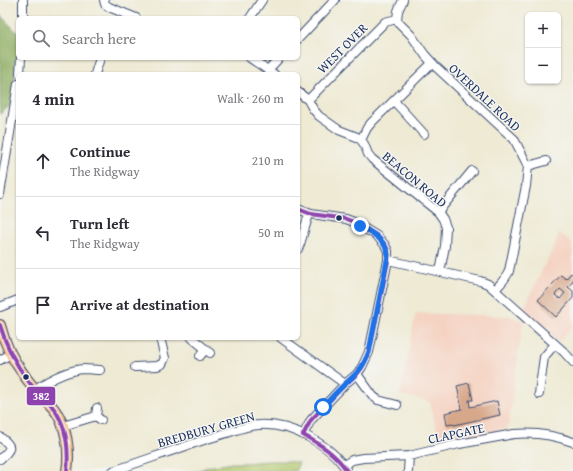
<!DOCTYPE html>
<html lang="en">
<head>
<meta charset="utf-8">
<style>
	body { margin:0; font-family:"Gentium Book Plus",serif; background:#f2f2f3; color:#2b2b33 }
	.controls { position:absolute; right:12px; top:12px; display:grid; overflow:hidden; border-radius:6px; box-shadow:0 1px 3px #0004 }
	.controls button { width:36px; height:36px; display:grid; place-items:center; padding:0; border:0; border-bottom:1px solid #e1e1e2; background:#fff; color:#2b2b33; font:20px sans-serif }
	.stop { position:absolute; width:12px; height:12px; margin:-9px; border:3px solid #1a73e8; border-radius:50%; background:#fff }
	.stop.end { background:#1a73e8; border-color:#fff; box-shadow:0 1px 4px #0008 }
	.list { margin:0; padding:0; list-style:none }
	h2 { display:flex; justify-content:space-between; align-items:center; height:52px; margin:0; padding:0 16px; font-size:17px }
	h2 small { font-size:13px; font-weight:400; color:#7c7c81 }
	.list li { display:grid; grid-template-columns:26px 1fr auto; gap:12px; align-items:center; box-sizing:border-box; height:72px; padding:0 16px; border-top:1px solid #e1e1e2 }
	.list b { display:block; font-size:15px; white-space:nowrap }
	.list p { margin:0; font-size:13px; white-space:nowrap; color:#7c7c81 }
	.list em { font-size:13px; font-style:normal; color:#7c7c81 }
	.icon { flex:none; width:22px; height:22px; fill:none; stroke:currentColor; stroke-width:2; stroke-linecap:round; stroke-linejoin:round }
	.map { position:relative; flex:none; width:573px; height:471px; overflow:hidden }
	.search { position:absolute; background:#fff; box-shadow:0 1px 3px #0004; left:16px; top:16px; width:284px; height:44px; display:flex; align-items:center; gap:10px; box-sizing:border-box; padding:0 14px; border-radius:6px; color:#7c7c81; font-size:15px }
	.panel { position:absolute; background:#fff; box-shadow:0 1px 3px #0004; left:16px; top:72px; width:284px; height:268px; border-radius:6px }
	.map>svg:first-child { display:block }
</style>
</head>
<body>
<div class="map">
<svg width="573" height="471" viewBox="0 0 573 471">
	<rect width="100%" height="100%" fill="#f6f6f2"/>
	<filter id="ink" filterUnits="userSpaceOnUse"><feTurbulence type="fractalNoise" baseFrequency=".025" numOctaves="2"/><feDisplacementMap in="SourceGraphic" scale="8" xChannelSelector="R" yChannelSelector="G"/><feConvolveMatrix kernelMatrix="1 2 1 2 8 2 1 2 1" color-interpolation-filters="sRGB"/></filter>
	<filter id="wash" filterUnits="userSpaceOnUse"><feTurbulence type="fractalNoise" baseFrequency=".012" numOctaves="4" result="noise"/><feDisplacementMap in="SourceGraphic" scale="16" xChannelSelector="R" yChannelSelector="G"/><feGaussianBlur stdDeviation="0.9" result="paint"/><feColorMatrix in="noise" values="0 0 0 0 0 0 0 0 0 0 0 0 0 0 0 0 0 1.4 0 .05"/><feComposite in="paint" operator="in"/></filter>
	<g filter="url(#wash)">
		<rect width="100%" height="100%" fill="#eeead4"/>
		<!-- built -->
		<path fill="#f5d3c2" d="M560 233 573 245V327L559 342 551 335V331L548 327H543L528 315 529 313 526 310 524 311 523 310Z
			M416 313 511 316V317L523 321 508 429 439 441 430 402 400 395Z"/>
		<!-- green -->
		<path fill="#b0c66a" stroke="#667a64" d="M267 461H287L299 463 295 471H197L208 467 232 463H245Z"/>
		<!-- forest -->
		<path fill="#8cab5e" stroke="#546d5e" d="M0 15 18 33V42L12 104 0 114Z"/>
		<g id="blocks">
			<!-- building -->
			<path fill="#d7a78a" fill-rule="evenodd" d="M571 273 573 275V281L568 287 573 291V298L556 317 538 300 561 275 566 279ZM560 289 565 293 560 299 555 295Z
				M469 383 473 400H469L470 407 497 401 500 415 454 425 453 424 447 425 445 413 462 409 457 386Z"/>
		</g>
	</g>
	<g filter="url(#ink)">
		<use href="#blocks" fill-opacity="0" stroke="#3b4b70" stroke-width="1"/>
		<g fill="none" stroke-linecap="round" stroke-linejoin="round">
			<!-- minor casing -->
			<g stroke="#3b4b70" stroke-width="10">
				<path id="minor" d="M104 0 105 4 109 7 136 18
					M403 0 398 11 397 19 399 23 411 35 425 55 436 67 514 139 528 166 526 186 509 271C506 279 500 284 495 290
					M23 18V0
					M250 18 262 0
					M298 39 335 0
					M250 58 274 74
					M268 70 279 58
					M20 74 21 58
					M95 74 100 58
					M298 92 308 100 313 109 319 116 339 130 357 137 361 140 364 144 368 154 372 159 438 212 443 219 446 227 445 246 440 272
					M308 100 385 22 397 19
					M394 101 424 134
					M361 140 367 128 372 122 432 63
					M528 166 546 161
					M0 194 18 84
					M298 209 311 214 346 219 354 222 377 236 385 245 388 251V260L369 352 362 367 357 374 345 384 311 420 303 435
					M438 212 472 171
					M298 249 300 244 309 214
					M388 260 480 281 488 284 564 352 573 362
					M0 307 18 300
					M192 338 210 353
					M281 338 345 384
					M200 356 206 349
					M0 360 11 354
					M135 367 157 366 162 364 165 358 160 338
					M357 374 373 396 378 400 397 405
					M35 389C49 380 68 370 84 369 89 369 95 370 100 370
					M539 394 544 357 555 344
					M97 408 96 416 101 420
					M63 426 96 416
					M0 437C13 447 12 448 0 459
					M344 465 352 460 363 458 409 456 459 444 514 434C534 432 554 435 573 442
					M113 471C149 459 184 446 220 435 231 432 248 425 259 425 290 423 331 444 347 471
					M408 471 409 456"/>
			</g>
			<!-- major casing -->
			<g stroke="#3b4b70" stroke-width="12">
				<path id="major" d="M0 325C4 341 12 359 22 372 27 380 33 387 39 394 44 399 50 404 54 409 67 426 70 451 67 471"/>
			</g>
			<!-- minor -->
			<use href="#minor" stroke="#fff" stroke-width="8"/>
			<!-- major -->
			<use href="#major" stroke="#f7be88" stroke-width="10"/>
			<!-- bus-1 casing -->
			<g stroke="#f6f6f2" stroke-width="7">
				<path id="bus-1" d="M298 209 311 214 346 219 354 222 377 236 385 245 388 251V260L369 352 362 367 357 374 345 384 311 420 303 435
					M0 325C6 346 16 365 29 382 32 386 35 390 39 394 44 399 50 403 54 409 67 427 69 450 67 471
					M303 435C320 444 336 454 347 471"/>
			</g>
			<!-- bus-1 -->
			<use href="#bus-1" stroke="#8e44ad" stroke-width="4"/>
		</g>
	</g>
	<g fill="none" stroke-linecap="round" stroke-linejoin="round" filter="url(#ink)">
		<!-- route -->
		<path stroke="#1a73e8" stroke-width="5" d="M323 407C330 399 337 391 345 384 357 373 363 368 369 352L388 255C386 240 372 233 360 226"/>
	</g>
	<!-- markers -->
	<g fill="#1b2f5e" stroke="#f6f6f2" stroke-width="1.5">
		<circle cx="339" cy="218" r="3.5"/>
		<circle cx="26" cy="377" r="3.5"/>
	</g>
	<g text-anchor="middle" stroke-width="3" stroke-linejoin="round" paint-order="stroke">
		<!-- street labels -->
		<g font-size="13" fill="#1b2f5e" stroke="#f6f6f2">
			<text transform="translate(342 48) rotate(-45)" y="5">WEST OVER</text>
			<text transform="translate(485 97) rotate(43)" y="5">OVERDALE ROAD</text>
			<text transform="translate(415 179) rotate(40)" y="5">BEACON ROAD</text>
			<text transform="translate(206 429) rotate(-16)" y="5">BREDBURY GREEN</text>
			<text transform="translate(456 433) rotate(-12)" y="5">CLAPGATE</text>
		</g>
	</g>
	<rect stroke="#f6f6f2" stroke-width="1.5" x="26" y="386" width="30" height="20" rx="4" fill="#8e44ad"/>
	<g font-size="11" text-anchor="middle" font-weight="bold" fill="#fff">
		<text x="41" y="400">382</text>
	</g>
</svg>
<div class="controls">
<button>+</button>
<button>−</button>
</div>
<div class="stop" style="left:323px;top:407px"></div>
<div class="stop end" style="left:360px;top:226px"></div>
<div class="search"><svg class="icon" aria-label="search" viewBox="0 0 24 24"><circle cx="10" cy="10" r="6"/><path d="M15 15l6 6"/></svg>Search here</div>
<section class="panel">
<h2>4 min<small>Walk · 260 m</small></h2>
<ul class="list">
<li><svg class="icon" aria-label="ahead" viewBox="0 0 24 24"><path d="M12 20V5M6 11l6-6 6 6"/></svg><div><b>Continue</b><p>The Ridgway</p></div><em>210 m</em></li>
<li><svg class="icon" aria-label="left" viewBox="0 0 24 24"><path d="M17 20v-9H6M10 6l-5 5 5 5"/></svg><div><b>Turn left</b><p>The Ridgway</p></div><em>50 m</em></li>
<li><svg class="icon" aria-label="arrive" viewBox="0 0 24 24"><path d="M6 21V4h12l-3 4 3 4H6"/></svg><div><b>Arrive at destination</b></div></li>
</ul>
</section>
</div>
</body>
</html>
